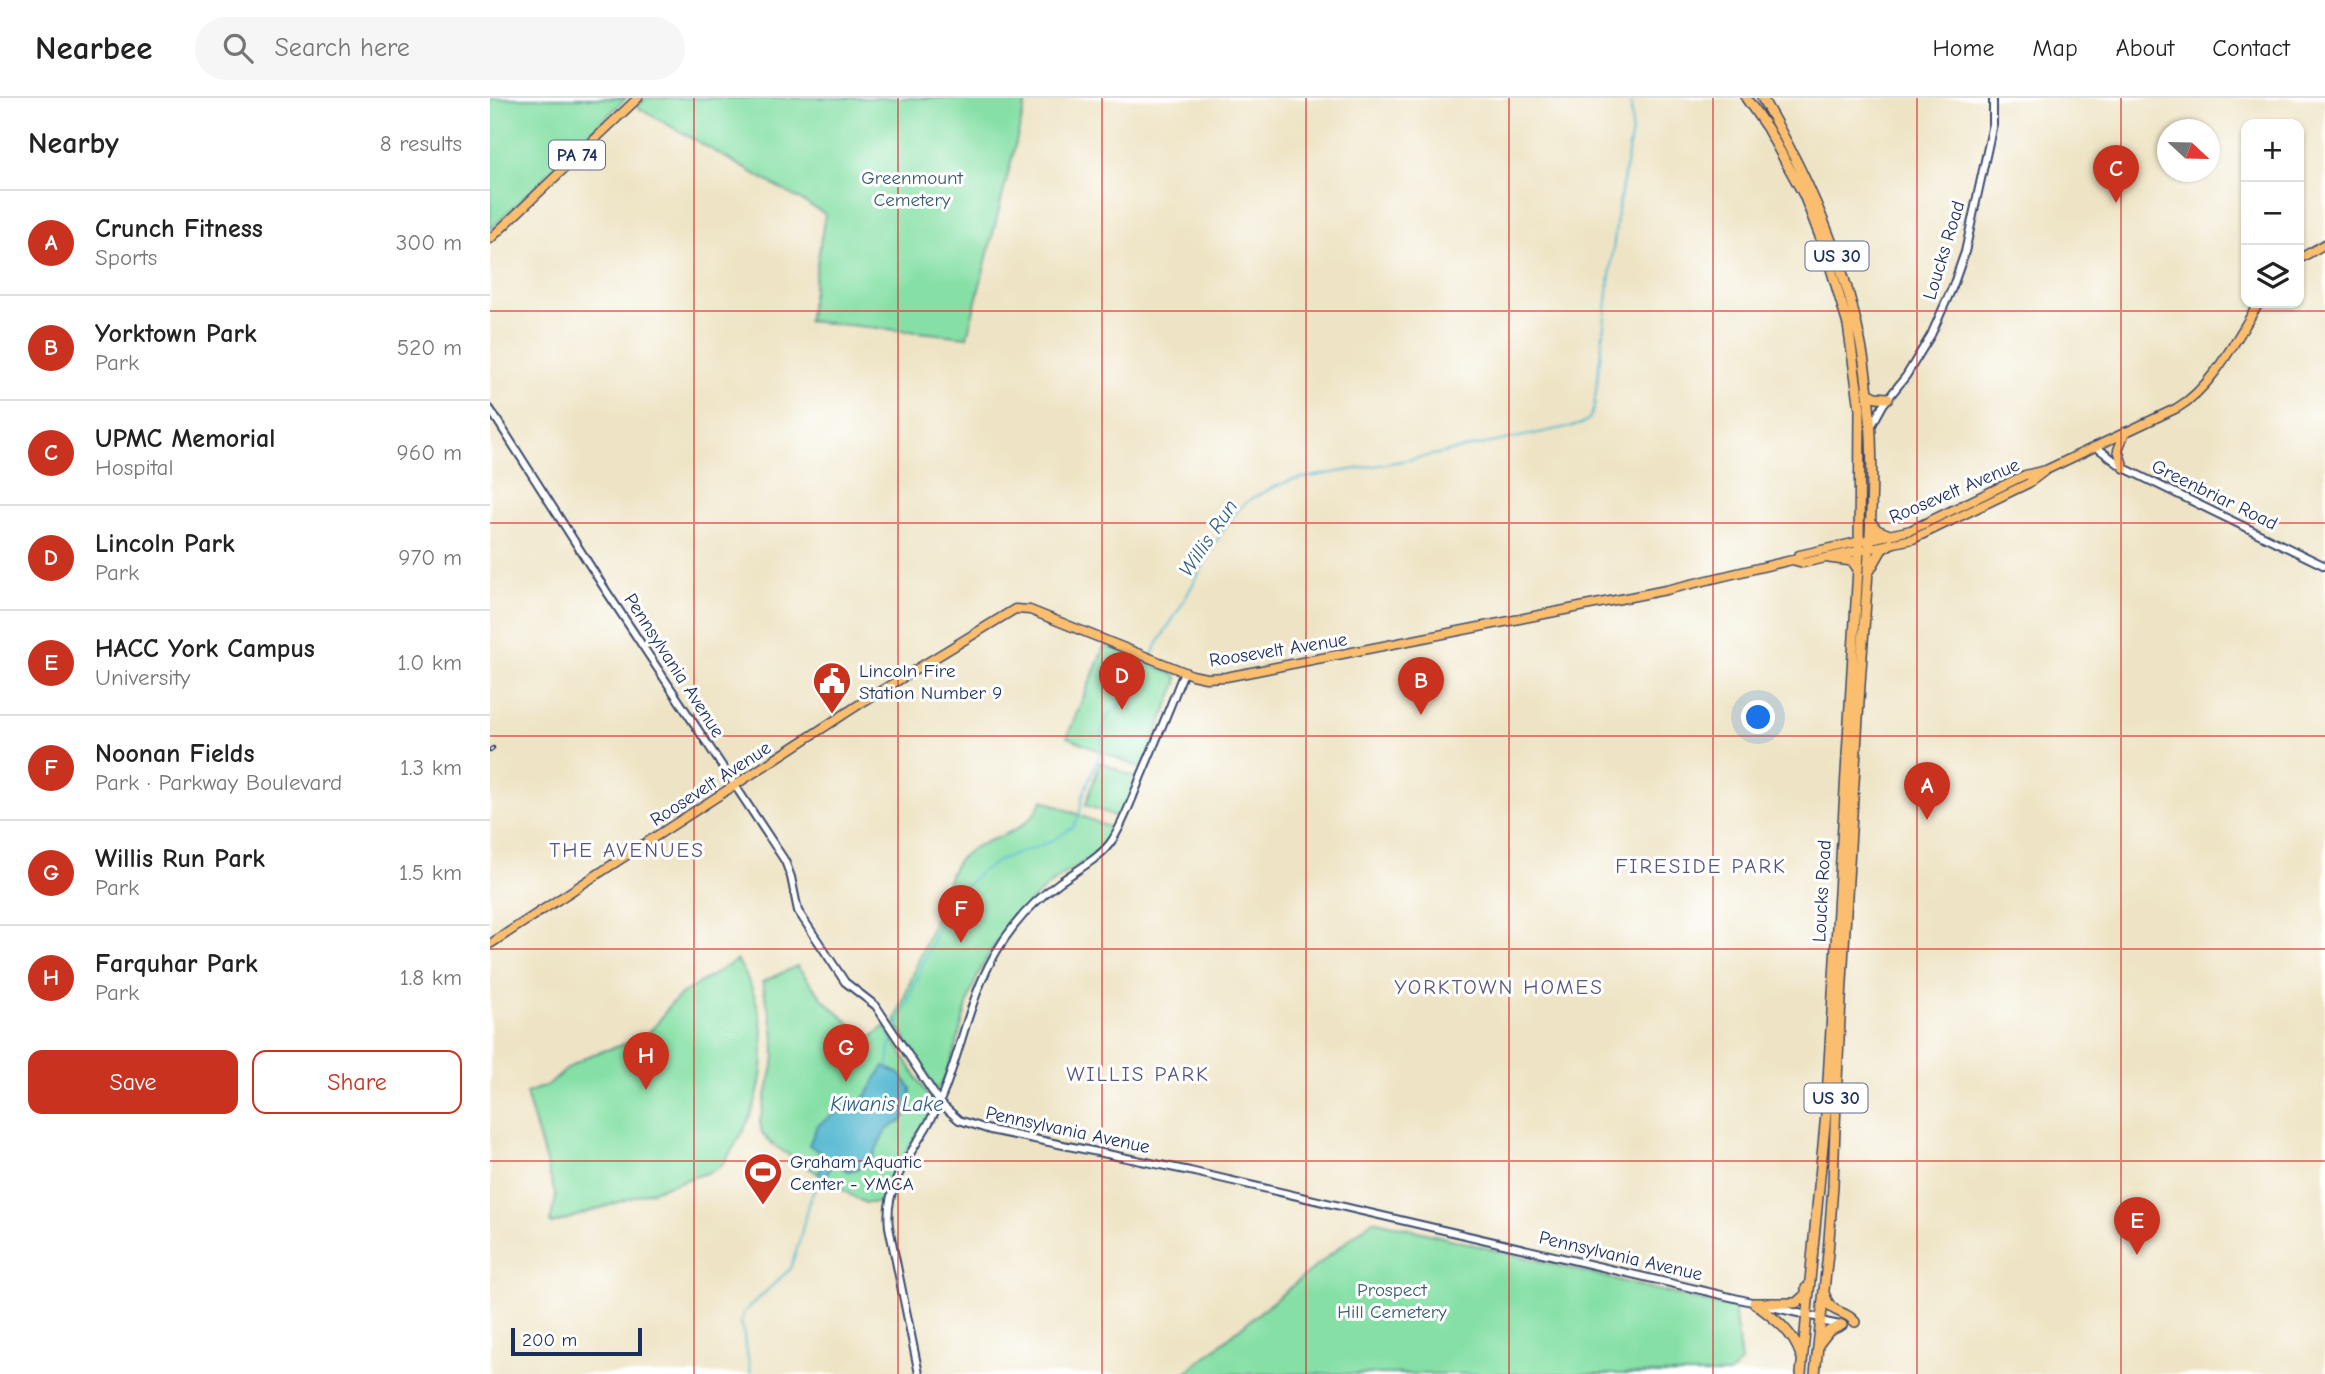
<!DOCTYPE html>
<html lang="en">
<head>
<meta charset="utf-8">
<style>
	body { margin:0; font-family:"Comic Neue",sans-serif; background:#f6f6f6; color:#222 }
	.controls { position:absolute; right:21px; top:21px; display:grid; overflow:hidden; border-radius:14px; box-shadow:0 2px 5px #0004 }
	.controls button { width:63px; height:63px; display:grid; place-items:center; padding:0; border:0; border-bottom:2px solid #e0e0e0; background:#fff; color:#222; font:35px sans-serif }
	.compass { position:absolute; left:1667px; top:21px; width:63px; height:63px; border-radius:50%; background:#fff; box-shadow:0 2px 5px #0004; rotate:112deg }
	.scale { position:absolute; left:21px; bottom:18px; width:131px; box-sizing:border-box; padding-left:7px; border:4px solid #1b2f5e; border-top:0; font-size:19px; line-height:24px; white-space:nowrap; color:#1b2f5e; -webkit-text-stroke:5px #fff; paint-order:stroke }
	.you { position:absolute; left:1269px; top:620px; width:24px; height:24px; margin:-18px; border:5px solid #fff; border-radius:50%; background:#1a73e8; box-shadow:0 0 0 10px #1a73e833 }
	.badge { display:grid; place-items:center; width:46px; height:46px; border-radius:50%; background:#c8321e; color:#fff; font-size:23px; font-weight:700 }
	.pin { position:absolute; translate:-50% -58px; filter:drop-shadow(0 2px 4px #0008) }
	.pin::after { content:''; position:absolute; top:37px; width:24px; height:21px; background:inherit; clip-path:polygon(0 0,100% 0,50% 100%) }
	.list { margin:0; padding:0; list-style:none }
	h2 { display:flex; justify-content:space-between; align-items:center; height:91px; margin:0; padding:0 28px; font-size:30px }
	h2 small { font-size:23px; font-weight:400; color:#767676 }
	.list li { display:grid; grid-template-columns:46px 1fr auto; gap:21px; align-items:center; box-sizing:border-box; height:105px; padding:0 28px; border-top:2px solid #e0e0e0 }
	.list b { display:block; font-size:26px; white-space:nowrap }
	.list p { margin:0; font-size:23px; white-space:nowrap; color:#767676 }
	.list em { font-size:23px; font-style:normal; color:#767676 }
	.actions { display:flex; gap:14px; padding:21px 28px }
	.actions a { flex:1; padding:16px 0; border:2px solid #c8321e; border-radius:14px; text-align:center; font-size:24px; color:#c8321e }
	.actions .main { background:#c8321e; color:#fff }
	.icon { flex:none; width:38px; height:38px; fill:none; stroke:currentColor; stroke-width:2; stroke-linecap:round; stroke-linejoin:round }
	.map { position:relative; flex:none; width:1835px; height:1276px; overflow:hidden }
	header { display:flex; align-items:center; gap:42px; box-sizing:border-box; height:98px; padding:0 35px; background:#fff; border-bottom:2px solid #e0e0e0 }
	header strong { font-size:33px }
	nav { display:flex; gap:38px; margin-inline-start:auto; font-size:24px }
	.search { width:490px; height:63px; background:#f6f6f6; display:flex; align-items:center; gap:18px; box-sizing:border-box; padding:0 24px; border-radius:38px; color:#767676; font-size:26px }
	main { display:flex }
	aside { flex:1; background:#fff }
	.map>svg:first-child { display:block }
</style>
</head>
<body>
<header>
<strong>Nearbee</strong>
<div class="search"><svg class="icon" aria-label="search" viewBox="0 0 24 24"><circle cx="10" cy="10" r="6"/><path d="M15 15l6 6"/></svg>Search here</div>
<nav><a>Home</a><a>Map</a><a>About</a><a>Contact</a></nav>
</header>
<main>
<aside>
<h2>Nearby<small>8 results</small></h2>
<ul class="list">
<li><span class="badge">A</span><div><b>Crunch Fitness</b><p>Sports</p></div><em>300 m</em></li>
<li><span class="badge">B</span><div><b>Yorktown Park</b><p>Park</p></div><em>520 m</em></li>
<li><span class="badge">C</span><div><b>UPMC Memorial</b><p>Hospital</p></div><em>960 m</em></li>
<li><span class="badge">D</span><div><b>Lincoln Park</b><p>Park</p></div><em>970 m</em></li>
<li><span class="badge">E</span><div><b>HACC York Campus</b><p>University</p></div><em>1.0 km</em></li>
<li><span class="badge">F</span><div><b>Noonan Fields</b><p>Park · Parkway Boulevard</p></div><em>1.3 km</em></li>
<li><span class="badge">G</span><div><b>Willis Run Park</b><p>Park</p></div><em>1.5 km</em></li>
<li><span class="badge">H</span><div><b>Farquhar Park</b><p>Park</p></div><em>1.8 km</em></li>
</ul>
<div class="actions"><a class="main">Save</a><a>Share</a></div>
</aside>
<div class="map">
<svg width="1835" height="1276" viewBox="0 0 1835 1276">
	<rect width="100%" height="100%" fill="#fff"/>
	<filter id="ink" filterUnits="userSpaceOnUse"><feTurbulence type="fractalNoise" baseFrequency=".0143" numOctaves="2"/><feDisplacementMap in="SourceGraphic" scale="14" xChannelSelector="R" yChannelSelector="G"/><feConvolveMatrix kernelMatrix="1 2 1 2 8 2 1 2 1" color-interpolation-filters="sRGB"/></filter>
	<filter id="wash" filterUnits="userSpaceOnUse"><feTurbulence type="fractalNoise" baseFrequency=".00686" numOctaves="4" result="noise"/><feDisplacementMap in="SourceGraphic" scale="28" xChannelSelector="R" yChannelSelector="G"/><feGaussianBlur stdDeviation="1.57" result="paint"/><feColorMatrix in="noise" values="0 0 0 0 0 0 0 0 0 0 0 0 0 0 0 0 0 1.4 0 .05"/><feComposite in="paint" operator="in"/></filter>
	<g filter="url(#wash)">
		<rect width="100%" height="100%" fill="#eee4c5"/>
		<!-- green -->
		<path fill="#86e0a6" stroke="#508882" stroke-width="2" d="M0 0H136L0 132Z
			M156 0H537L477 239 318 223 335 116 147 9Z
			M615 547 687 578V585L652 671 577 639Z
			M610 664 647 680 632 718 629 720 596 707Z
			M553 702 623 731C616 755 591 764 573 777 556 789 538 805 525 820 504 845 487 873 478 904 469 934 464 964 449 991H446L405 924C420 883 436 843 452 803 456 791 459 773 468 763 493 734 532 745 553 702Z
			M247 862C282 916 281 988 248 1042 242 1051 237 1062 229 1069 223 1074 212 1076 204 1079L62 1126 60 1124 66 1099 36 995 60 986 78 970 98 958 153 940 166 927 180 907 193 895Z
			M307 868 333 901 378 942 395 928 444 1008 406 1071 397 1096 387 1105H375L364 1099 282 1046 272 1035 270 1023 285 960 283 929 272 884Z
			M883 1122 1244 1211 1251 1264 1239 1276H694Z"/>
		<!-- water -->
		<path fill="#52b8d0" stroke="#367497" stroke-width="2" d="M394 968 410 976 421 990C421 1001 420 1014 412 1022 408 1026 402 1027 398 1031 382 1048 390 1068 358 1073L344 1064 335 1080 328 1076 336 1059 319 1047 327 1028 347 1014 373 1003Z"/>
		<g fill="none" stroke-linecap="round" stroke-linejoin="round">
			<!-- stream -->
			<path stroke="#52b8d0" stroke-width="2" d="M662 557C672 536 686 518 697 497 712 471 733 425 754 406 768 395 786 388 802 382L918 362 1092 326 1099 321 1104 310 1128 111 1142 33 1141 0
				M405 935 452 819 466 799 489 775 512 761 560 744 583 729 589 718 593 697 612 651 611 639 616 621 654 580 660 562
				M398 969 400 949 403 940
				M261 1276 251 1223 254 1214 300 1171 309 1145 318 1106 331 1077"/>
		</g>
	</g>
	<g filter="url(#ink)">
		<g fill="none" stroke-linecap="round" stroke-linejoin="round">
			<!-- minor casing -->
			<g stroke="#3b4a6d" stroke-width="10">
				<path id="minor" d="M0 311 113 488 295 763 301 779 308 813 355 884 386 908 450 1005 469 1022 500 1032 700 1073 1266 1205
					M1382 327 1393 307 1416 278 1441 237 1463 188 1475 154 1503 26V0
					M1605 348 1634 370 1835 468
					M1277 1208 1330 1220 1335 1224 1350 1227
					M429 1276 399 1129C393 1079 432 1046 450 1003 476 942 480 883 524 828 537 811 552 797 570 784 588 771 611 760 623 741 635 721 643 699 651 678 666 643 680 609 694 574"/>
			</g>
			<!-- major casing -->
			<g stroke="#3b4a6d" stroke-width="11">
				<path id="major" d="M0 141 148 0
					M1809 161 1835 146
					M1634 370 1628 352 1635 334
					M1304 462 1309 457 1421 432 1535 377 1556 372 1687 310C1723 289 1747 239 1769 205
					M0 846 376 602 525 511 540 512 702 577 716 580 736 579 1176 492 1302 462 1313 465 1423 441 1539 385 1556 372"/>
			</g>
			<!-- highway casing -->
			<g stroke="#3b4a6d" stroke-width="12">
				<path id="highway" d="M1256 0 1277 30 1314 97 1336 154 1358 227 1370 311 1369 453 1336 1016 1311 1276
					M1272 0C1317 77 1354 159 1371 247 1392 355 1377 477 1370 587 1360 754 1348 921 1343 1088L1338 1155 1325 1276
					M1378 295 1386 299 1398 300
					M1380 423 1387 432 1400 437
					M1339 460 1362 463 1368 471
					M1380 472 1392 451 1402 445
					M1335 1197C1342 1219 1354 1210 1365 1224
					M1264 1205H1306L1316 1196V1190
					M1264 1205C1284 1220 1303 1233 1311 1258
					M1328 1247 1339 1233 1352 1227"/>
			</g>
			<!-- minor -->
			<use href="#minor" stroke="#fff" stroke-width="6"/>
			<!-- major -->
			<use href="#major" stroke="#fabe6e" stroke-width="8"/>
			<!-- highway -->
			<use href="#highway" stroke="#fabe6e" stroke-width="9"/>
			<!-- rail casing -->
			<g stroke="#1b2f5e" stroke-width="4.5">
				<path id="rail" d="M0 652 3 650"/>
			</g>
			<!-- rail -->
			<use href="#rail" stroke="#fff" stroke-width="2" stroke-dasharray="5" stroke-linecap="butt"/>
		</g>
	</g>
	<!-- grid -->
	<path fill="none" stroke="#d62828" stroke-width="2" stroke-opacity="0.55" d="M204 0V1276M408 0V1276M612 0V1276M816 0V1276M1019 0V1276M1223 0V1276M1427 0V1276M1631 0V1276M0 213H1835M0 425H1835M0 638H1835M0 851H1835M0 1063H1835"/>
	<!-- icons -->
	<defs>
		<g id="civic-pin" transform="scale(2.0125)"><path d="M0 17L-7.5 6A9.5 9.5 0 1 1 7.5 6Z" fill="#c8321e" stroke="#fff"/><path d="M-.6-6.5H3V-4.5H.6V-3L4-1V1h2V6H-6V1h2V-1L-.6-3ZM-1.2 2.5V6h2.4V2.5Z" fill="#fff"/></g>
		<g id="stadium-pin" transform="scale(2.0125)"><path d="M0 17L-7.5 6A9.5 9.5 0 1 1 7.5 6Z" fill="#c8321e" stroke="#fff"/><path d="M0-5a6.5 5 0 1 0 0 10a6.5 5 0 1 0 0-10ZM-3.5-1.8h7v3.6h-7Z" fill="#fff"/></g>
	</defs>
	<g fill-rule="evenodd">
		<use href="#civic-pin" x="342" y="583"/>
		<use href="#stadium-pin" x="273" y="1074"/>
	</g>
	<g text-anchor="middle" stroke-width="6" stroke-linejoin="round" paint-order="stroke">
		<!-- shield labels -->
		<g fill="#fff" stroke="#5f6d8e" stroke-width="2">
			<rect x="59" y="42.5" width="56" height="29" rx="5"/>
			<rect x="1315.5" y="143.5" width="63" height="29" rx="5"/>
			<rect x="1314.5" y="985.5" width="63" height="29" rx="5"/>
		</g>
		<g font-size="18" font-weight="bold" fill="#1b2f5e">
			<text x="87" y="63">PA 74</text>
			<text x="1347" y="164">US 30</text>
			<text x="1346" y="1006">US 30</text>
		</g>
		<!-- park labels -->
		<g font-size="19" fill="#365b70" stroke="#fff">
			<text x="422" y="86">Greenmount<tspan x="422" dy="22">Cemetery</tspan></text>
			<text x="902" y="1198">Prospect<tspan x="902" dy="22">Hill Cemetery</tspan></text>
		</g>
		<!-- street labels -->
		<g font-size="19" fill="#1b2f5e" stroke="#fff">
			<text transform="translate(1453 152) rotate(-73)" y="7">Loucks Road</text>
			<text transform="translate(1464 392) rotate(-23)" y="7">Roosevelt Avenue</text>
			<text transform="translate(1725 396) rotate(26)" y="7">Greenbriar Road</text>
			<text transform="translate(788 551) rotate(-9)" y="7">Roosevelt Avenue</text>
			<text transform="translate(185 567) rotate(57)" y="7">Pennsylvania Avenue</text>
			<text transform="translate(220 685) rotate(-33)" y="7">Roosevelt Avenue</text>
			<text transform="translate(1331 793) rotate(-87)" y="7">Loucks Road</text>
			<text transform="translate(578 1031) rotate(12)" y="7">Pennsylvania Avenue</text>
			<text transform="translate(1131 1157) rotate(13)" y="7">Pennsylvania Avenue</text>
		</g>
		<!-- poi labels -->
		<g font-size="19" fill="#1b2f5e" stroke="#fff" text-anchor="start">
			<text x="369" y="579">Lincoln Fire<tspan x="369" dy="22">Station Number 9</tspan></text>
			<text x="300" y="1070">Graham Aquatic<tspan x="300" dy="22">Center - YMCA</tspan></text>
		</g>
		<!-- water labels -->
		<g font-size="21" font-style="italic" fill="#2e5f86" stroke="#fff">
			<text transform="translate(718 440) rotate(-56)" y="7">Willis Run</text>
			<text x="397" y="1013">Kiwanis Lake</text>
		</g>
		<!-- neighbourhood labels -->
		<g font-size="21" letter-spacing="2" fill="#565681" stroke="#fff">
			<text x="137" y="759">THE AVENUES</text>
			<text x="1211" y="775">FIRESIDE PARK</text>
			<text x="1009" y="896">YORKTOWN HOMES</text>
			<text x="648" y="983">WILLIS PARK</text>
		</g>
	</g>
</svg>
<div class="controls">
<button>+</button>
<button>−</button>
<button><svg class="icon" aria-label="layers" viewBox="0 0 24 24"><path d="M12 4l9 5-9 5-9-5zM3 14l9 5 9-5"/></svg></button>
</div>
<svg class="compass" viewBox="-18 -18 36 36"><path d="M0-13l5 13h-10z" fill="#e53935"/><path d="M0 13l5-13h-10z" fill="#767676"/></svg>
<div class="scale">200 m</div>
<div class="you"></div>
<div class="pin badge" style="left:1437px;top:722px">A</div>
<div class="pin badge" style="left:931px;top:617px">B</div>
<div class="pin badge" style="left:1626px;top:105px">C</div>
<div class="pin badge" style="left:632px;top:612px">D</div>
<div class="pin badge" style="left:1647px;top:1157px">E</div>
<div class="pin badge" style="left:471px;top:845px">F</div>
<div class="pin badge" style="left:356px;top:984px">G</div>
<div class="pin badge" style="left:156px;top:992px">H</div>
</div>
</main>
</body>
</html>
